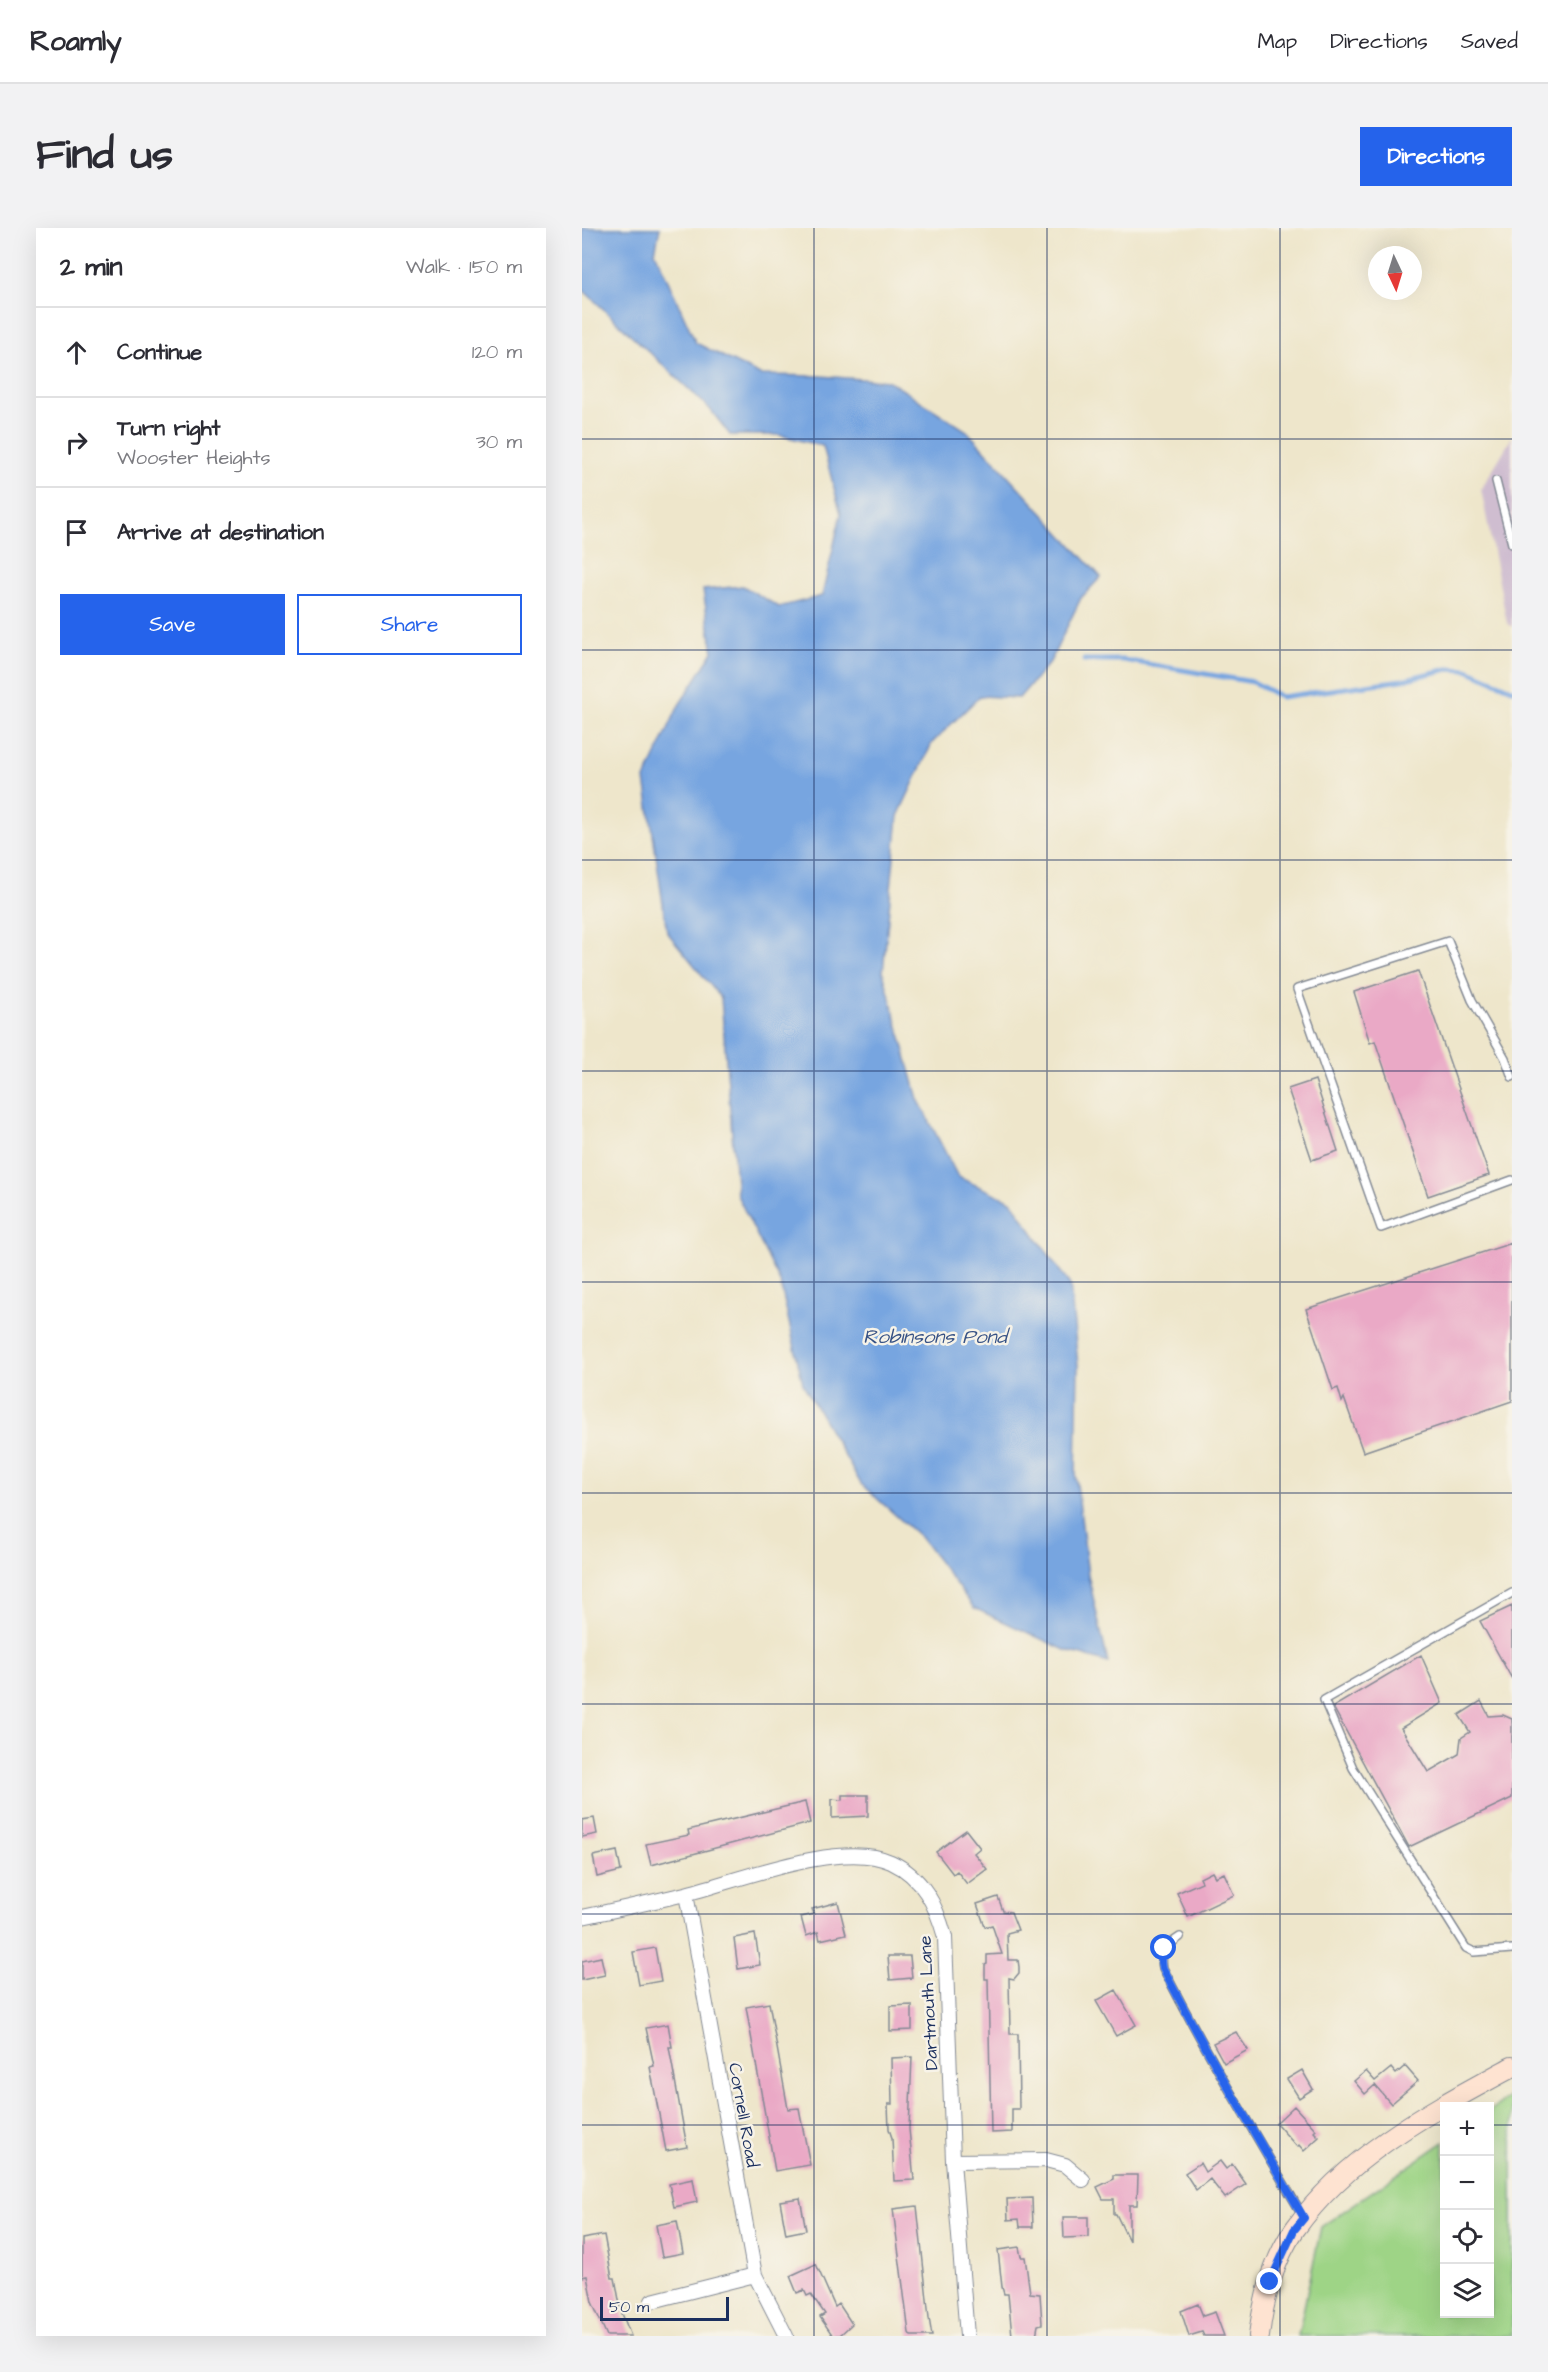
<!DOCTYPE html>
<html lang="en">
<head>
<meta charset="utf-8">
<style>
	body { margin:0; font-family:"Architects Daughter",sans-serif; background:#f2f2f3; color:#2b2b33 }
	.controls { position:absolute; right:18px; bottom:18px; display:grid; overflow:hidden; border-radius:0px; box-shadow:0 6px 24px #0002 }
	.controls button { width:54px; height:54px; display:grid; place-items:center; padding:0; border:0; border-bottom:2px solid #e1e1e2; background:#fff; color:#2b2b33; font:30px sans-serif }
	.compass { position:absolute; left:786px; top:18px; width:54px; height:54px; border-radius:50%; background:#fff; box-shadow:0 6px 24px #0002; rotate:176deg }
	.scale { position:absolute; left:18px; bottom:15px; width:129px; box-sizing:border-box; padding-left:6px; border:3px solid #1b2f5e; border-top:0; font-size:16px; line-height:21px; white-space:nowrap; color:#1b2f5e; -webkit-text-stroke:4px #f7f3e8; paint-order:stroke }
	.stop { position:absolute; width:18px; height:18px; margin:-14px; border:4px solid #2563eb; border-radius:50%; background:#fff }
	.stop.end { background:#2563eb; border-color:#fff; box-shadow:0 2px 6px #0008 }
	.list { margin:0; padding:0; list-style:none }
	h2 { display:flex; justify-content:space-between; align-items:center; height:78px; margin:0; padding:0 24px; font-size:26px }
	h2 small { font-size:20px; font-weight:400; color:#7c7c81 }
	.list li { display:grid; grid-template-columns:39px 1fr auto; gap:18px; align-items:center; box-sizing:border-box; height:90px; padding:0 24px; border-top:2px solid #e1e1e2 }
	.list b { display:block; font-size:22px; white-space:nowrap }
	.list p { margin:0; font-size:20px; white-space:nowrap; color:#7c7c81 }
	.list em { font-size:20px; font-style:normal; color:#7c7c81 }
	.actions { display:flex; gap:12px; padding:18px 24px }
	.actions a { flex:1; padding:14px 0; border:2px solid #2563eb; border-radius:0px; text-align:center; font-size:21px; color:#2563eb }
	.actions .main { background:#2563eb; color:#fff }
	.icon { flex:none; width:33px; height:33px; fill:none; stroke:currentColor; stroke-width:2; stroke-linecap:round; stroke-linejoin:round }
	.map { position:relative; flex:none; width:930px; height:2108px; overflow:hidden; border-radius:0px }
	header { display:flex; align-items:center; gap:36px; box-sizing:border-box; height:84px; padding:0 30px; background:#fff; border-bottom:2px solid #e1e1e2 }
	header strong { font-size:28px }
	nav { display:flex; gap:33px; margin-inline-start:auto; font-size:21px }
	.intro { display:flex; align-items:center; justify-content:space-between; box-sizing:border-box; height:144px; padding:0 36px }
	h1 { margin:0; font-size:42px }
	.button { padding:15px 27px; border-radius:0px; background:#2563eb; color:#fff; font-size:21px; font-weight:700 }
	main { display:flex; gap:36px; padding:0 36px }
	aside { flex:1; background:#fff; border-radius:0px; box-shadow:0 6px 24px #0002 }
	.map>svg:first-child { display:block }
</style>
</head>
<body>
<header>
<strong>Roamly</strong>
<nav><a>Map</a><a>Directions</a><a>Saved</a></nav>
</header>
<div class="intro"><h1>Find us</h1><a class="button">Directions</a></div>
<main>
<aside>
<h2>2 min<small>Walk · 150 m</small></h2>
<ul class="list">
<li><svg class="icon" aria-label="ahead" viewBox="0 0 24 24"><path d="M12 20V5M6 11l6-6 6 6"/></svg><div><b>Continue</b></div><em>120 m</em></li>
<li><svg class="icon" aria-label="right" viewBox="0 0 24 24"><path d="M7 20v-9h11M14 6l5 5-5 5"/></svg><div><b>Turn right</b><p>Wooster Heights</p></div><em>30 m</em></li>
<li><svg class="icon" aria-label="arrive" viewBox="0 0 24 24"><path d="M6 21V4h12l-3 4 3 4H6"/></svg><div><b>Arrive at destination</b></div></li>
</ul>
<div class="actions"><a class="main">Save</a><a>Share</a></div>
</aside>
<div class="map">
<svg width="930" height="2108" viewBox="0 0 930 2108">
	<rect width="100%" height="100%" fill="#f7f3e8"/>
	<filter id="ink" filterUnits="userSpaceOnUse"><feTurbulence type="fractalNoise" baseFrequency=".0167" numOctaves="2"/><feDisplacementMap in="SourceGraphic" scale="12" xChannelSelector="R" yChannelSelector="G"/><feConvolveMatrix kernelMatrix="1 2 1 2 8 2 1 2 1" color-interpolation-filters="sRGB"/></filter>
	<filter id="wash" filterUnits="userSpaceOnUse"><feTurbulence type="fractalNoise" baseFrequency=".008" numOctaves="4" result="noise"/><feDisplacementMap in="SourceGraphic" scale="24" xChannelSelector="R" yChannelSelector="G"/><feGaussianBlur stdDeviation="1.35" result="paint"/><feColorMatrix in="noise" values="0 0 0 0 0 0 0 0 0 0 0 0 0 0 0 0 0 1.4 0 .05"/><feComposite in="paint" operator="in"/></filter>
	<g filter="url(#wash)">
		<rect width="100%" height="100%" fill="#eee6cb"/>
		<!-- industrial -->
		<path fill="#cfbdd0" d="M930 209V399L925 395 899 261Z"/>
		<!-- green -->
		<path fill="#9ed486" stroke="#5c8272" stroke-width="1.5" d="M930 1867V2108H716L739 1999 862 1914V2086H908V1883Z"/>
		<!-- water -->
		<path fill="#77a5e0" stroke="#496a9f" stroke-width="1.5" d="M0 0H78L73 24 114 115 178 147 238 148 307 153 385 203 519 349 499 370 468 434 437 470 398 468 350 515 316 588 301 744 336 871 376 949 429 973 488 1057 496 1137 494 1248 506 1347 526 1435 483 1422 392 1380 339 1310 279 1256 221 1156 198 1054 155 967 139 770 85 704 63 551 97 477 131 424 121 362 161 358 197 379 240 368 259 286 241 218 197 207H148L128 181 0 61Z"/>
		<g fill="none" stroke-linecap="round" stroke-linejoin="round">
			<!-- stream -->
			<path stroke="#77a5e0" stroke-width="5" d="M502 432H541L671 454 699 469 820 452 866 441 885 442 930 461"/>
		</g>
		<g id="blocks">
			<!-- building -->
			<path fill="#eaa9c6" d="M836 743 907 947 846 968 793 813 788 815 772 764Z
				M733 852 756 923 730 932 706 861Z
				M930 1015V1173L781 1224 762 1170 760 1174 756 1160 751 1162 724 1081Z
				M930 1378V1451L898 1393Z
				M839 1427 860 1475 819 1500 846 1544 877 1526 879 1510 888 1504 877 1487 899 1473 907 1488 921 1487 930 1491V1570L827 1619 751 1479Z
				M260 1567H286V1588L250 1590V1571L260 1572Z
				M223 1574 228 1595 69 1637 64 1616 107 1607 106 1602Z
				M12 1590 15 1606 0 1609V1592Z
				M384 1602 398 1620 392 1625 405 1641 385 1656 375 1643 371 1646 354 1624Z
				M35 1623 39 1643 15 1649 11 1628Z
				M630 1644 633 1649 642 1645 652 1667 606 1689 595 1665 620 1654 618 1650Z
				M416 1669 421 1683 429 1684 436 1702 425 1705 426 1732H436L437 1739V1745L432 1751 427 1750 428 1806H436L437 1881H430V1904L409 1905 406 1751H403V1737L405 1736V1727L420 1726 410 1697 403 1699 395 1676Z
				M256 1674 264 1706 238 1712 236 1704 224 1708 219 1689 232 1686 230 1681Z
				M173 1706 178 1737 156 1741 152 1710Z
				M73 1720 79 1753 57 1757 51 1724Z
				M306 1728H328L330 1750 308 1752Z
				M19 1729 23 1747 0 1752V1733Z
				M534 1762 554 1797 534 1808 514 1773Z
				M187 1775 206 1881 217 1880 228 1937 193 1943 164 1779Z
				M330 1777V1802L308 1803V1778Z
				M86 1796 90 1819H87L105 1919 84 1923 68 1839 72 1838 64 1800Z
				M654 1804 666 1822 642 1835 631 1815Z
				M330 1829 327 1901 332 1952 312 1953 310 1910 307 1901 306 1876H310L309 1830Z
				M823 1838 836 1853 809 1876 793 1857 783 1866 772 1853 784 1843 793 1853 809 1840 814 1846Z
				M720 1842 731 1861 717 1870 705 1851Z
				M712 1878 734 1902 732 1904 737 1909 722 1923 717 1917 715 1919 694 1895Z
				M638 1933 644 1941 650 1936 664 1956 643 1970 628 1951 614 1962 603 1945 618 1935 623 1944Z
				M532 1947H556L555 1977H547V2013L534 1986H532V1971H521L515 1959 532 1951Z
				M111 1951 115 1974 92 1979 87 1956Z
				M218 1970 224 2002 204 2006 198 1973Z
				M450 1970 451 1999H438L437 1991 426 1992 425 1971Z
				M335 1978 347 2090 350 2108H329L327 2105 311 1981Z
				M481 1989H506V2009L482 2010Z
				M95 1993 101 2025 80 2029 74 1997Z
				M22 2007 30 2050H33L39 2083 49 2108H25L10 2074 5 2048 0 2049V2011Z
				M437 2019 439 2029H443L448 2065 458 2066 460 2096 456 2097 454 2108H430L426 2066H422L420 2059 416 2022Z
				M234 2036 253 2079 257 2076 270 2096 258 2107 251 2108 238 2089 243 2086 229 2066 225 2068 222 2062 215 2065 208 2048Z
				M616 2076 621 2088 633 2084 642 2108H622L620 2104 607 2108 599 2083Z"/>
		</g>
	</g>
	<g filter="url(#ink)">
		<use href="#blocks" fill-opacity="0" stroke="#848a94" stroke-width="1.5"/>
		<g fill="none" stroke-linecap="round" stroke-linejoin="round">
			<!-- lane casing -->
			<g stroke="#848a94" stroke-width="10">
				<path id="lane" d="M914 253 930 316
					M930 849 923 830 890 772 866 713 715 761 799 1000 930 952
					M930 1365 742 1472 771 1540 884 1720 892 1724 930 1721
					M598 1709C584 1718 578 1723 581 1740 624 1825 673 1906 721 1988"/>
			</g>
			<!-- street casing -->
			<g stroke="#848a94" stroke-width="16">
				<path id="street" d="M104 1666 173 2047 204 2108
					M0 1689C34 1682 69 1674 103 1666 155 1653 259 1611 309 1634 341 1649 354 1677 363 1709L371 1933 385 2108
					M371 1933 464 1932 483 1937 501 1952
					M70 2073 173 2047"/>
			</g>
			<!-- secondary casing -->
			<g stroke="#848a94" stroke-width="22">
				<path id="secondary" d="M677 2108C681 2073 692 2030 713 2001 766 1926 851 1882 930 1839"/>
			</g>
			<!-- lane -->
			<use href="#lane" stroke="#fff" stroke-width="7"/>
			<!-- street -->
			<use href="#street" stroke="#fff" stroke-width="14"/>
			<!-- secondary -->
			<use href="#secondary" stroke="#fee3d1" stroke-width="20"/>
		</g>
	</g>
	<g fill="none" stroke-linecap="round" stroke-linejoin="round" filter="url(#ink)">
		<!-- route -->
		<path stroke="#2563eb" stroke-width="8" d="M582 1720 579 1729 581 1740C624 1825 674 1907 722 1990L712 2002 688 2054"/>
	</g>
	<!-- grid -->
	<path fill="none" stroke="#1b2f5e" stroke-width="1.5" stroke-opacity="0.55" d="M232 0V2108M465 0V2108M698 0V2108M0 211H930M0 422H930M0 632H930M0 843H930M0 1054H930M0 1265H930M0 1476H930M0 1686H930M0 1897H862M908 1897H930"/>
	<g text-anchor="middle" stroke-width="5" stroke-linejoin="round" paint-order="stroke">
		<!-- street labels -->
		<g font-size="18" fill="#1b2f5e" stroke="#f7f3e8">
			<text transform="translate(346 1775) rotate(-93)" y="6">Dartmouth Lane</text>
			<text transform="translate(162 1887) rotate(80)" y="6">Cornell Road</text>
		</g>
		<!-- water labels -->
		<g font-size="20" font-style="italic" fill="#375285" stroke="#f7f3e8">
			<text x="353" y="1115">Robinsons Pond</text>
		</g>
	</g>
</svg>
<div class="controls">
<button>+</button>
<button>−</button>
<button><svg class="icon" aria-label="locate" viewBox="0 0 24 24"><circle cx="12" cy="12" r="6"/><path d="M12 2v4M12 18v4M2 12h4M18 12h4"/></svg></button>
<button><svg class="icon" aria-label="layers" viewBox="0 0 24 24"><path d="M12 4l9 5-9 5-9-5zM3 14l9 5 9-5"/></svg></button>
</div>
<svg class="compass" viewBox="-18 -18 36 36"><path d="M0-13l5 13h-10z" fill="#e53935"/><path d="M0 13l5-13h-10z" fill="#7c7c81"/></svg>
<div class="scale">50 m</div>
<div class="stop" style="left:582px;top:1720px"></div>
<div class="stop end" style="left:688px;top:2054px"></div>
</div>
</main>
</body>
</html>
